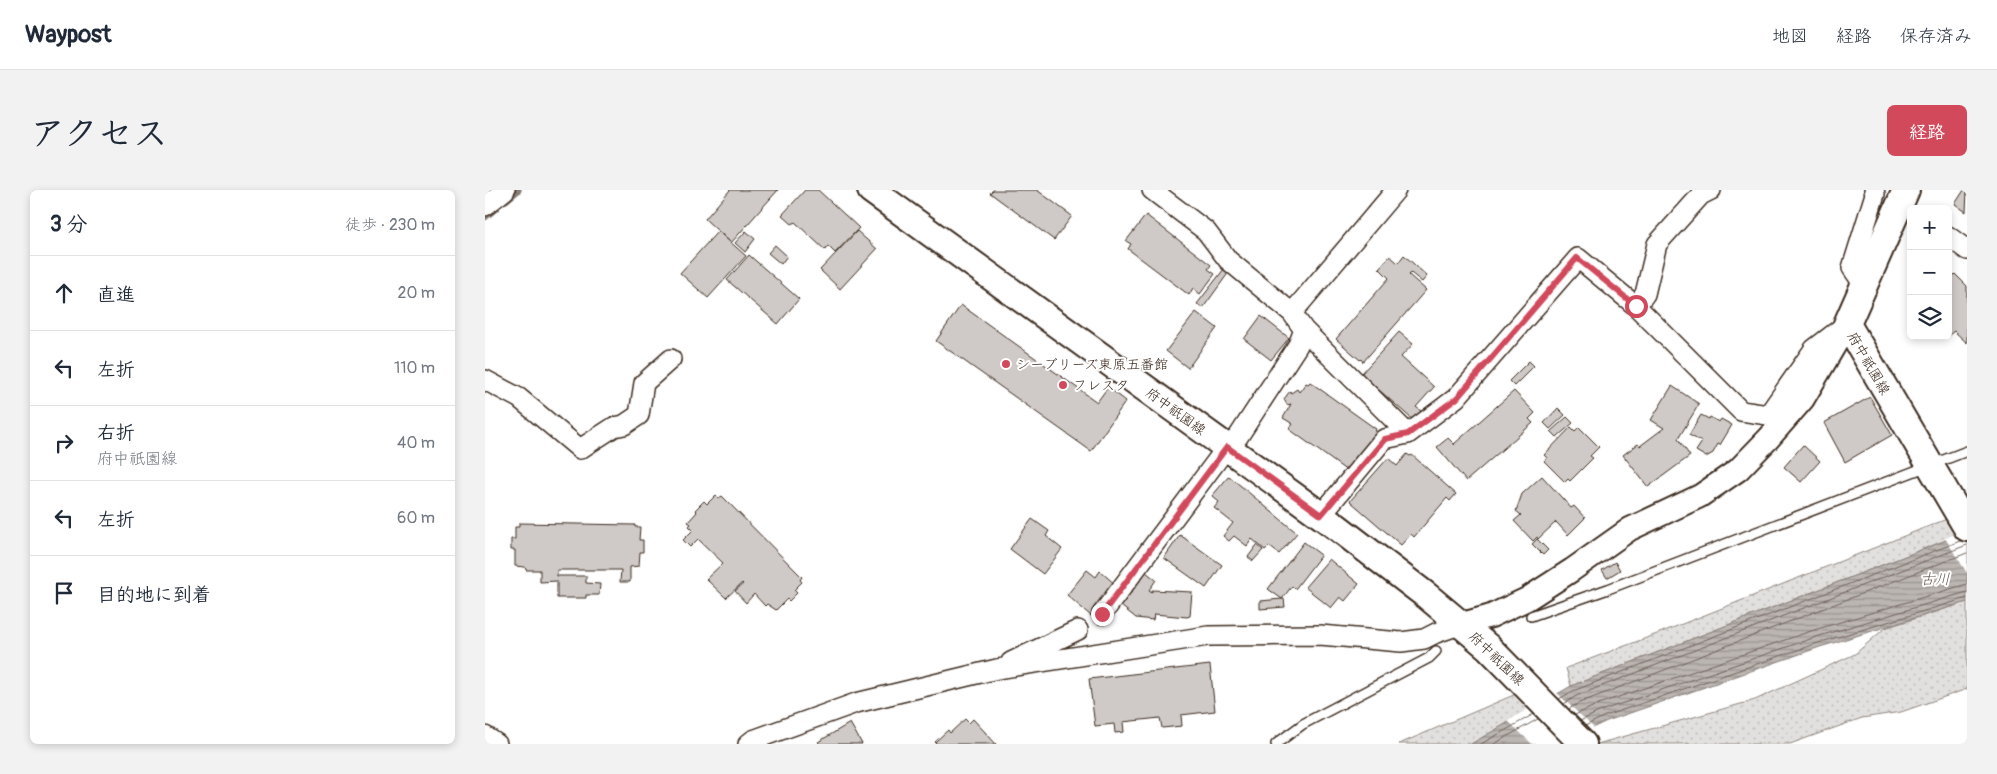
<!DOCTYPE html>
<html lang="ja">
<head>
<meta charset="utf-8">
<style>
	body { margin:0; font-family:Pangolin,"Klee One",sans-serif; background:#f2f2f3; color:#1f2937 }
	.controls { position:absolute; right:15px; top:15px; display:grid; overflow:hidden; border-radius:8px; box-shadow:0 2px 8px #0003 }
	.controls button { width:45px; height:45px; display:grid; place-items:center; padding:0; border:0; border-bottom:1px solid #e0e1e3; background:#fff; color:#1f2937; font:25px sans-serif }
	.stop { position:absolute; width:15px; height:15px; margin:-11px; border:4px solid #d1495b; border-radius:50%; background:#fff }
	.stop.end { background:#d1495b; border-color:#fff; box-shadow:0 1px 5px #0008 }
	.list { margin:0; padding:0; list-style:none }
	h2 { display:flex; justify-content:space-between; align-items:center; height:65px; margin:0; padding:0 20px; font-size:21px }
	h2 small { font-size:16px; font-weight:400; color:#747a83 }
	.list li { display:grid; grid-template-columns:32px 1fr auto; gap:15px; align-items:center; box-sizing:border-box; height:75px; padding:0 20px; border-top:1px solid #e0e1e3 }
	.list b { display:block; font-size:19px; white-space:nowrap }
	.list p { margin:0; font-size:16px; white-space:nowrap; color:#747a83 }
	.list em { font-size:16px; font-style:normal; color:#747a83 }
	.icon { flex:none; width:28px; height:28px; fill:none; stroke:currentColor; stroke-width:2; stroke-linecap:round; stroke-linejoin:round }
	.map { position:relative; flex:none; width:1482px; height:554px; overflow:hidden; border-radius:8px }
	header { display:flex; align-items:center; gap:30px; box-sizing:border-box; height:70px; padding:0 25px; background:#fff; border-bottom:1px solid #e0e1e3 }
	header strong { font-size:24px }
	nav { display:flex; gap:28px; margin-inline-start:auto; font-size:18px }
	.intro { display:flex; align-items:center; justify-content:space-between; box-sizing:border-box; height:120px; padding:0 30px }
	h1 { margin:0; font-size:35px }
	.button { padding:12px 22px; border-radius:8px; background:#d1495b; color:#fff; font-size:18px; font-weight:700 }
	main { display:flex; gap:30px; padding:0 30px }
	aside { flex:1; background:#fff; border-radius:8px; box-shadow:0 2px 8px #0003 }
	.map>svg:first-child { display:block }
</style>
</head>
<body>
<header>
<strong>Waypost</strong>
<nav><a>地図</a><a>経路</a><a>保存済み</a></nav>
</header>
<div class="intro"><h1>アクセス</h1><a class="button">経路</a></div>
<main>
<aside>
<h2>3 分<small>徒歩 · 230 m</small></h2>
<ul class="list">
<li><svg class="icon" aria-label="ahead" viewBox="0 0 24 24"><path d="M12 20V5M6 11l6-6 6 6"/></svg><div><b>直進</b></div><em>20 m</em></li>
<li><svg class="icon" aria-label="left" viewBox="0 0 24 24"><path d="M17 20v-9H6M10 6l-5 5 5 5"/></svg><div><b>左折</b></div><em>110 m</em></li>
<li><svg class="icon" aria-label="right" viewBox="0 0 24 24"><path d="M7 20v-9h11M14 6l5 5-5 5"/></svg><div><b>右折</b><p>府中祇園線</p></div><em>40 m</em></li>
<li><svg class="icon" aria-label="left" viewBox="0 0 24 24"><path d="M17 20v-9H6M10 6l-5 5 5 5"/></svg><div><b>左折</b></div><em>60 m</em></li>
<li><svg class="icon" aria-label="arrive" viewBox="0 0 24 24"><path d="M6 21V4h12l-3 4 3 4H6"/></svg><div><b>目的地に到着</b></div></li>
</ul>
</aside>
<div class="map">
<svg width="1482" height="554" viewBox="0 0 1482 554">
	<defs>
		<pattern id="grass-dots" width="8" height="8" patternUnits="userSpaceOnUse" patternTransform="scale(1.25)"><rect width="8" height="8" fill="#e2e0de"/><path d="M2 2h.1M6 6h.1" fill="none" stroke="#c3c0be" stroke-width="1.8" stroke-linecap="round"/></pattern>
		<pattern id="water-rules" width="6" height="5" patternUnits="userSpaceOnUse" patternTransform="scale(1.25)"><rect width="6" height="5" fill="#bcb6b3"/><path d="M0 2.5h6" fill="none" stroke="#9a9491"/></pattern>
	</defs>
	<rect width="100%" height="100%" fill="#fff"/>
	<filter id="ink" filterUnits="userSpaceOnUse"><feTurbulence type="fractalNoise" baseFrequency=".02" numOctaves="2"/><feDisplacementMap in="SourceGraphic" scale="10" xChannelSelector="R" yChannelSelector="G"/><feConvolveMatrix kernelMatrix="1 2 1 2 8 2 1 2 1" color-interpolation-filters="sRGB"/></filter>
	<g filter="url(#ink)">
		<!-- grass -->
		<path fill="url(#grass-dots)" stroke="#8e857e" d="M1482 321V342L1086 496 1081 478 1172 444Z
			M1482 412V499L1416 522 1377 528 1305 554H1112L1270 510 1370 464 1400 438Z
			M1031 504 1045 520 986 554H914Z"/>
		<!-- water -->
		<path fill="url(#water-rules)" stroke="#887e77" d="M1482 342V412L1335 457 1122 531 1073 554H986L1086 496Z"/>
		<!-- pier -->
		<path fill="#fff" d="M1482 340V383L1460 348Z
			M1071 502 1110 539 1078 554H1047L1023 531Z"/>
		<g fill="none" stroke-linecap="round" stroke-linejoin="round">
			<!-- shore -->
			<path stroke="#6f625a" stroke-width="1" d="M1074 509 1088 501 1475 351
				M1079 514 1091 506 1482 355
				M1084 519 1094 513 1482 363
				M1090 525 1116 513 1329 440 1482 394
				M1095 531 1118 520 1331 447 1482 402
				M1100 536 1120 526 1333 453 1482 408
				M996 554 1049 524
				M1009 554 1053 529"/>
			<!-- stream -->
			<path stroke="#887e77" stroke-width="7" d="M21 10 33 0
				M0 27 11 18"/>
		</g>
		<!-- building -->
		<path fill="#cfcac7" stroke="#3b2a1e" d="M245 0H293L246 53 220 29Z
			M320 0H333L374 38 350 63 343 56 340 60 310 32 307 34 297 25Z
			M508 0H552L587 26 569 50 505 3Z
			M1479 0H1482L1481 22 1470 14Z
			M661 25 726 75 723 79 730 84 715 104 708 98 704 105 643 59 646 54 641 51Z
			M233 41 261 66 223 108 195 83Z
			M261 41 270 49 260 62 250 53Z
			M372 41 392 59 355 99 335 80Z
			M290 55 302 66 296 74 283 63Z
			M264 65 314 109 293 134 242 90Z
			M919 65 942 86 937 92 926 83 924 85 941 100 878 172 876 169 875 170 851 149 904 88 894 78 905 66 913 73Z
			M739 79 744 82 718 118 712 114Z
			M1470 84 1482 96V153L1469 141 1463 146V91Z
			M476 115 612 212 623 197 641 211 606 261 451 151Z
			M711 122 732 138 703 178 681 161Z
			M776 126 804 148 786 170 759 149Z
			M914 142 928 154 916 167 949 197 931 217 936 221 928 230 876 184Z
			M1044 171 1049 176 1029 196 1024 191Z
			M825 192 891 239 890 242 891 243 875 266 874 264 862 281 804 239 808 234 798 228 806 214 802 215 799 209 805 201 806 203 812 199 814 202 821 193 823 194Z
			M1187 196 1214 214 1193 249 1205 266 1163 297 1138 265 1153 254 1155 256 1179 238 1166 230Z
			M1029 201 1050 223 1044 229 1048 233 981 291 952 257 963 248 970 255 969 254Z
			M1385 207 1407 245 1360 272 1339 233Z
			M1073 218 1080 225 1065 239 1059 233Z
			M1216 225 1224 229 1225 227 1234 232 1236 229 1247 235 1235 255 1233 254 1228 263 1221 267 1211 261 1217 252 1204 245Z
			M1082 227 1088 233 1072 247 1066 241Z
			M1086 237 1090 241 1094 237 1114 257 1105 266 1108 268 1085 291 1083 289 1080 292 1059 271 1062 268 1059 265Z
			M1318 255 1335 271 1316 292 1299 277Z
			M922 264 925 266 927 265 971 304 965 311 962 308 929 347 926 344 916 355 865 311 903 268 912 276Z
			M744 286 812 343 794 364 784 356 780 360 767 349 762 356 749 346 744 351 738 346 748 333 729 318 734 312 727 306Z
			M1057 286 1086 318 1089 316 1100 328 1083 345 1071 332 1053 349 1052 347 1048 351 1029 331 1036 325 1031 321 1037 304Z
			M231 305 234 308 237 306 317 387 315 390 317 392 309 400 312 403 304 411 302 409 291 420 282 414 280 416 269 404 261 413 250 401 258 394 257 393 241 408 221 389 238 373 213 349 205 357 198 350 208 340 204 336 206 334 203 332 212 322 210 320 219 311 222 314Z
			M547 329 564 341 561 346 577 359 558 384 525 359Z
			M34 333 150 335V337H155L154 350H158V362H155L154 376 145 377V392H135L136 380H72V386H101V393L115 394 114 405H101V408H72V391L55 392V380H41L40 377 30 376V360H26V349H30V337H34Z
			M695 345 737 375 721 398 679 368Z
			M1052 349 1063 360 1058 365 1047 354Z
			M819 352 836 365 810 399 807 396 797 409 783 399Z
			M772 355 778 360 768 371 763 367Z
			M844 369 874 394 860 411 855 407 846 418 820 397Z
			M1130 372 1135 380 1122 388 1117 380Z
			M602 380 611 387 615 381 631 395 629 400 606 426 582 405Z
			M661 382 671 390 664 400 667 402V400L707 402 705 426 702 427 669 424 668 430 651 428 636 416Z
			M797 409H799L800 417 775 419V411Z
			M725 475 730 521 696 525 697 536 677 538 675 528 638 532 639 542 630 543 629 534 610 536 604 489Z
			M480 529 484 533 488 529 511 554H452L450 552 463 540 465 543Z
			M365 533 377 554H335L333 552Z"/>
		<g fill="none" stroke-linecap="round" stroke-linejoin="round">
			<!-- service casing -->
			<g stroke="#3b2a1e" stroke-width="12">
				<path id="service" d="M1046 426 1123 399 1482 261
					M791 554 818 534 944 468 951 461"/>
			</g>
			<!-- minor casing -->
			<g stroke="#3b2a1e" stroke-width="22">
				<path id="minor" d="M667 0 721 41 743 70 807 123 819 140 923 244
					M0 16 20 0
					M1463 46 1482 60
					M1379 95 1367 78 1390 4 1389 0
					M1151 116 1160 104 1172 54 1216 5 1226 0
					M807 123 911 0
					M0 190 34 208 95 259 129 237 139 235 154 225 159 193 186 169
					M836 325 899 249 923 244 971 208 1093 68 1151 116 1256 221 1283 225 1329 159 1359 136
					M617 424 742 257 753 247 813 155 819 140
					M526 472 593 440
					M0 546 12 554
					M263 554 268 550 371 513 512 479 723 446 835 445 916 452 939 449 951 443 977 434"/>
			</g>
			<!-- tertiary casing -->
			<g stroke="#3b2a1e" stroke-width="26">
				<path id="tertiary" d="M977 434 1006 426 1042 409 1087 380 1145 339 1215 306 1253 280 1284 248 1318 209 1362 134"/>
			</g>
			<!-- secondary casing -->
			<g stroke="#3b2a1e" stroke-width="30">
				<path id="secondary" d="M386 0 852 337 942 406 1003 457 1098 554
					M1421 0 1362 134 1482 338"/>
			</g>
			<!-- service -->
			<use href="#service" stroke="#fff" stroke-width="9"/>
			<!-- minor -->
			<use href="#minor" stroke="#fff" stroke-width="19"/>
			<!-- tertiary -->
			<use href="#tertiary" stroke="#fff" stroke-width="22"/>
			<!-- secondary -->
			<use href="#secondary" stroke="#fff" stroke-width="26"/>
		</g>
	</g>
	<g fill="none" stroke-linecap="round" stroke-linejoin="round" filter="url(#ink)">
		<!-- route -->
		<path stroke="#d1495b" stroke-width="6" d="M617 424 742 257 836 325 900 249 923 244 972 208 1092 68 1151 116"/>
	</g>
	<!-- markers -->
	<g fill="#d1495b" stroke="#fff" stroke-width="2">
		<circle cx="521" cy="174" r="5"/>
		<circle cx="578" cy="195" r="5"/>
	</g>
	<g text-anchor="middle" stroke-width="4" stroke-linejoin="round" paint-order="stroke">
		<!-- street labels -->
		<g font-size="14" fill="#3b2a1e" stroke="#fff">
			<text transform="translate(1384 173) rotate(60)" y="5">府中祇園線</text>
			<text transform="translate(691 221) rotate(36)" y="5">府中祇園線</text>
			<text transform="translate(1012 468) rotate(44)" y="5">府中祇園線</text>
		</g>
		<!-- poi labels -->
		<g font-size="14" fill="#3b2a1e" stroke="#fff" text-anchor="start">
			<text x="531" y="179">シーブリーズ東原五番館</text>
			<text x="588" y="200">フレスタ</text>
		</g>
		<!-- water labels -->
		<g font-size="15" font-style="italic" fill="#685b52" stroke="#fff">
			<text x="1450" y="394">古川</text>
		</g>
	</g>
</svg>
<div class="controls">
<button>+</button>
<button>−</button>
<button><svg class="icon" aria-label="layers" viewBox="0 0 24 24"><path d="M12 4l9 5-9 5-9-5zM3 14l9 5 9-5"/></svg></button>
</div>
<div class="stop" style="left:1151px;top:116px"></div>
<div class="stop end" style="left:617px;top:424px"></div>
</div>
</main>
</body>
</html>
